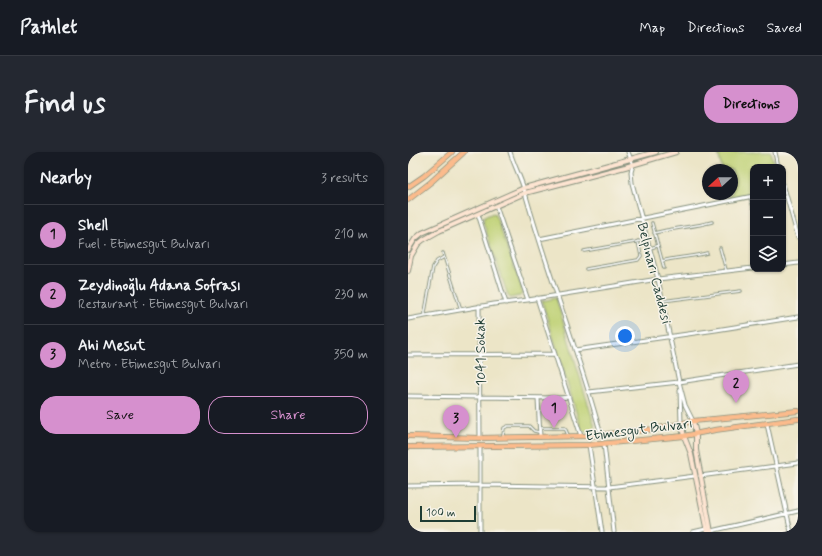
<!DOCTYPE html>
<html lang="en">
<head>
<meta charset="utf-8">
<style>
	body { margin:0; font-family:Mynerve,sans-serif; background:#242831; color:#f1f3f6 }
	.controls { position:absolute; right:12px; top:12px; display:grid; overflow:hidden; border-radius:8px; box-shadow:0 1px 3px #0004 }
	.controls button { width:36px; height:36px; display:grid; place-items:center; padding:0; border:0; border-bottom:1px solid #363941; background:#171b24; color:#f1f3f6; font:20px sans-serif }
	.compass { position:absolute; left:294px; top:12px; width:36px; height:36px; border-radius:50%; background:#171b24; box-shadow:0 1px 3px #0004; rotate:249deg }
	.scale { position:absolute; left:12px; bottom:10px; width:56px; box-sizing:border-box; padding-left:4px; border:2px solid #1f3d34; border-top:0; font-size:11px; line-height:14px; white-space:nowrap; color:#1f3d34; -webkit-text-stroke:3px #f7f3e8; paint-order:stroke }
	.you { position:absolute; left:217px; top:184px; width:14px; height:14px; margin:-10px; border:3px solid #fff; border-radius:50%; background:#1a73e8; box-shadow:0 0 0 6px #1a73e833 }
	.badge { display:grid; place-items:center; width:26px; height:26px; border-radius:50%; background:#d690ce; color:#111; font-size:13px; font-weight:700 }
	.pin { position:absolute; translate:-50% -33px; filter:drop-shadow(0 1px 2px #0008) }
	.pin::after { content:''; position:absolute; top:21px; width:14px; height:12px; background:inherit; clip-path:polygon(0 0,100% 0,50% 100%) }
	.list { margin:0; padding:0; list-style:none }
	h2 { display:flex; justify-content:space-between; align-items:center; height:52px; margin:0; padding:0 16px; font-size:17px }
	h2 small { font-size:13px; font-weight:400; color:#9ea1a6 }
	.list li { display:grid; grid-template-columns:26px 1fr auto; gap:12px; align-items:center; box-sizing:border-box; height:60px; padding:0 16px; border-top:1px solid #363941 }
	.list b { display:block; font-size:15px; white-space:nowrap }
	.list p { margin:0; font-size:13px; white-space:nowrap; color:#9ea1a6 }
	.list em { font-size:13px; font-style:normal; color:#9ea1a6 }
	.actions { display:flex; gap:8px; padding:12px 16px }
	.actions a { flex:1; padding:9px 0; border:1px solid #d690ce; border-radius:16px; text-align:center; font-size:14px; color:#d690ce }
	.actions .main { background:#d690ce; color:#111 }
	.icon { flex:none; width:22px; height:22px; fill:none; stroke:currentColor; stroke-width:2; stroke-linecap:round; stroke-linejoin:round }
	.map { position:relative; flex:none; width:390px; height:380px; overflow:hidden; border-radius:16px }
	header { display:flex; align-items:center; gap:24px; box-sizing:border-box; height:56px; padding:0 20px; background:#171b24; border-bottom:1px solid #363941 }
	header strong { font-size:19px }
	nav { display:flex; gap:22px; margin-inline-start:auto; font-size:14px }
	.intro { display:flex; align-items:center; justify-content:space-between; box-sizing:border-box; height:96px; padding:0 24px }
	h1 { margin:0; font-size:28px }
	.button { padding:10px 18px; border-radius:16px; background:#d690ce; color:#111; font-size:14px; font-weight:700 }
	main { display:flex; gap:24px; padding:0 24px }
	aside { flex:1; background:#171b24; border-radius:16px; box-shadow:0 1px 3px #0004 }
	.map>svg:first-child { display:block }
</style>
</head>
<body>
<header>
<strong>Pathlet</strong>
<nav><a>Map</a><a>Directions</a><a>Saved</a></nav>
</header>
<div class="intro"><h1>Find us</h1><a class="button">Directions</a></div>
<main>
<aside>
<h2>Nearby<small>3 results</small></h2>
<ul class="list">
<li><span class="badge">1</span><div><b>Shell</b><p>Fuel · Etimesgut Bulvarı</p></div><em>210 m</em></li>
<li><span class="badge">2</span><div><b>Zeydinoğlu Adana Sofrası</b><p>Restaurant · Etimesgut Bulvarı</p></div><em>230 m</em></li>
<li><span class="badge">3</span><div><b>Ahi Mesut</b><p>Metro · Etimesgut Bulvarı</p></div><em>350 m</em></li>
</ul>
<div class="actions"><a class="main">Save</a><a>Share</a></div>
</aside>
<div class="map">
<svg width="390" height="380" viewBox="0 0 390 380">
	<rect width="100%" height="100%" fill="#f7f3e8"/>
	<filter id="ink" filterUnits="userSpaceOnUse"><feTurbulence type="fractalNoise" baseFrequency=".025" numOctaves="2"/><feDisplacementMap in="SourceGraphic" scale="8" xChannelSelector="R" yChannelSelector="G"/><feConvolveMatrix kernelMatrix="1 2 1 2 8 2 1 2 1" color-interpolation-filters="sRGB"/></filter>
	<filter id="wash" filterUnits="userSpaceOnUse"><feTurbulence type="fractalNoise" baseFrequency=".012" numOctaves="4" result="noise"/><feDisplacementMap in="SourceGraphic" scale="16" xChannelSelector="R" yChannelSelector="G"/><feGaussianBlur stdDeviation="0.9" result="paint"/><feColorMatrix in="noise" values="0 0 0 0 0 0 0 0 0 0 0 0 0 0 0 0 0 1.4 0 .05"/><feComposite in="paint" operator="in"/></filter>
	<g filter="url(#wash)">
		<rect width="100%" height="100%" fill="#ece5c7"/>
		<!-- green -->
		<path fill="#bfd174" stroke="#6f8754" d="M310 0H363L367 15H345V43L322 48 321 42H324V18H314Z
			M85 61 87 63 90 70 113 134 114 142 112 144 102 146 100 144 75 70 76 65Z
			M148 146 188 278 176 280 173 276 134 149Z"/>
	</g>
	<g filter="url(#ink)">
		<g fill="none" stroke-linecap="round" stroke-linejoin="round">
			<!-- lane casing -->
			<g stroke="#86917e" stroke-width="3.5">
				<path id="lane" d="M342 45 345 55
					M244 71 256 116
					M246 81C266 76 285 75 304 70
					M242 96 249 94
					M312 96 318 118
					M176 99 239 88
					M35 101 53 158
					M254 109C269 105 284 105 299 101
					M178 117 230 108 233 104 230 89
					M254 149 333 139
					M17 163V160L25 115 29 109 36 105
					M132 276H157L160 283
					M95 284 96 276 100 274H121L126 279 131 280"/>
			</g>
			<!-- street casing -->
			<g stroke="#86917e" stroke-width="5">
				<path id="street" d="M102 0C106 13 112 24 116 37 139 120 171 200 193 283
					M220 0 225 13 223 20 224 31 250 127 271 230 277 253 285 269
					M367 0 370 15
					M375 32 390 85
					M88 54 120 148 250 127 345 116
					M70 62 98 151
					M131 87 345 44
					M375 113 390 111
					M129 146 173 284
					M71 154 72 286
					M0 167 86 152 120 148
					M167 198 308 178 390 165
					M0 203 147 202
					M272 238 273 271
					M181 240 271 230 390 212
					M0 244 150 246 161 245
					M130 246 132 285
					M359 272 383 380
					M196 292 206 380
					M181 293 194 380
					M72 294V380
					M292 324 390 311
					M0 334 71 333 201 335 287 324
					M303 379 390 359
					M285 380 298 377"/>
			</g>
			<!-- secondary casing -->
			<g stroke="#86917e" stroke-width="6">
				<path id="secondary" d="M0 98 7 87 14 81 116 36 248 0
					M0 119 3 104 10 92 15 88 31 79 117 41 217 15 268 0
					M285 269 288 282V298L303 380
					M273 271 276 284 283 302 299 380"/>
			</g>
			<!-- primary casing -->
			<g stroke="#86917e" stroke-width="6">
				<path id="primary" d="M0 35 16 24 44 0
					M0 48 23 30 56 0
					M0 284 72 286 180 284 247 277 285 269 390 259
					M0 295 181 293 276 284 307 278 390 267"/>
			</g>
			<!-- lane -->
			<use href="#lane" stroke="#fff" stroke-width="1.5"/>
			<!-- street -->
			<use href="#street" stroke="#fff" stroke-width="3"/>
			<!-- secondary -->
			<use href="#secondary" stroke="#fde4d1" stroke-width="4"/>
			<!-- primary -->
			<use href="#primary" stroke="#fbbb8c" stroke-width="4.5"/>
		</g>
	</g>
	<g text-anchor="middle" stroke-width="3" stroke-linejoin="round" paint-order="stroke">
		<!-- street labels -->
		<g font-size="14" fill="#1f3d34" stroke="#f7f3e8">
			<text transform="translate(247 121) rotate(76)" y="5">Belpınarı Caddesi</text>
			<text transform="translate(72 200) rotate(-91)" y="5">1041 Sokak</text>
			<text transform="translate(231 277) rotate(-7)" y="5">Etimesgut Bulvarı</text>
		</g>
	</g>
</svg>
<div class="controls">
<button>+</button>
<button>−</button>
<button><svg class="icon" aria-label="layers" viewBox="0 0 24 24"><path d="M12 4l9 5-9 5-9-5zM3 14l9 5 9-5"/></svg></button>
</div>
<svg class="compass" viewBox="-18 -18 36 36"><path d="M0-13l5 13h-10z" fill="#e53935"/><path d="M0 13l5-13h-10z" fill="#9ea1a6"/></svg>
<div class="scale">100 m</div>
<div class="you"></div>
<div class="pin badge" style="left:146px;top:276px">1</div>
<div class="pin badge" style="left:328px;top:251px">2</div>
<div class="pin badge" style="left:48px;top:286px">3</div>
</div>
</main>
</body>
</html>
